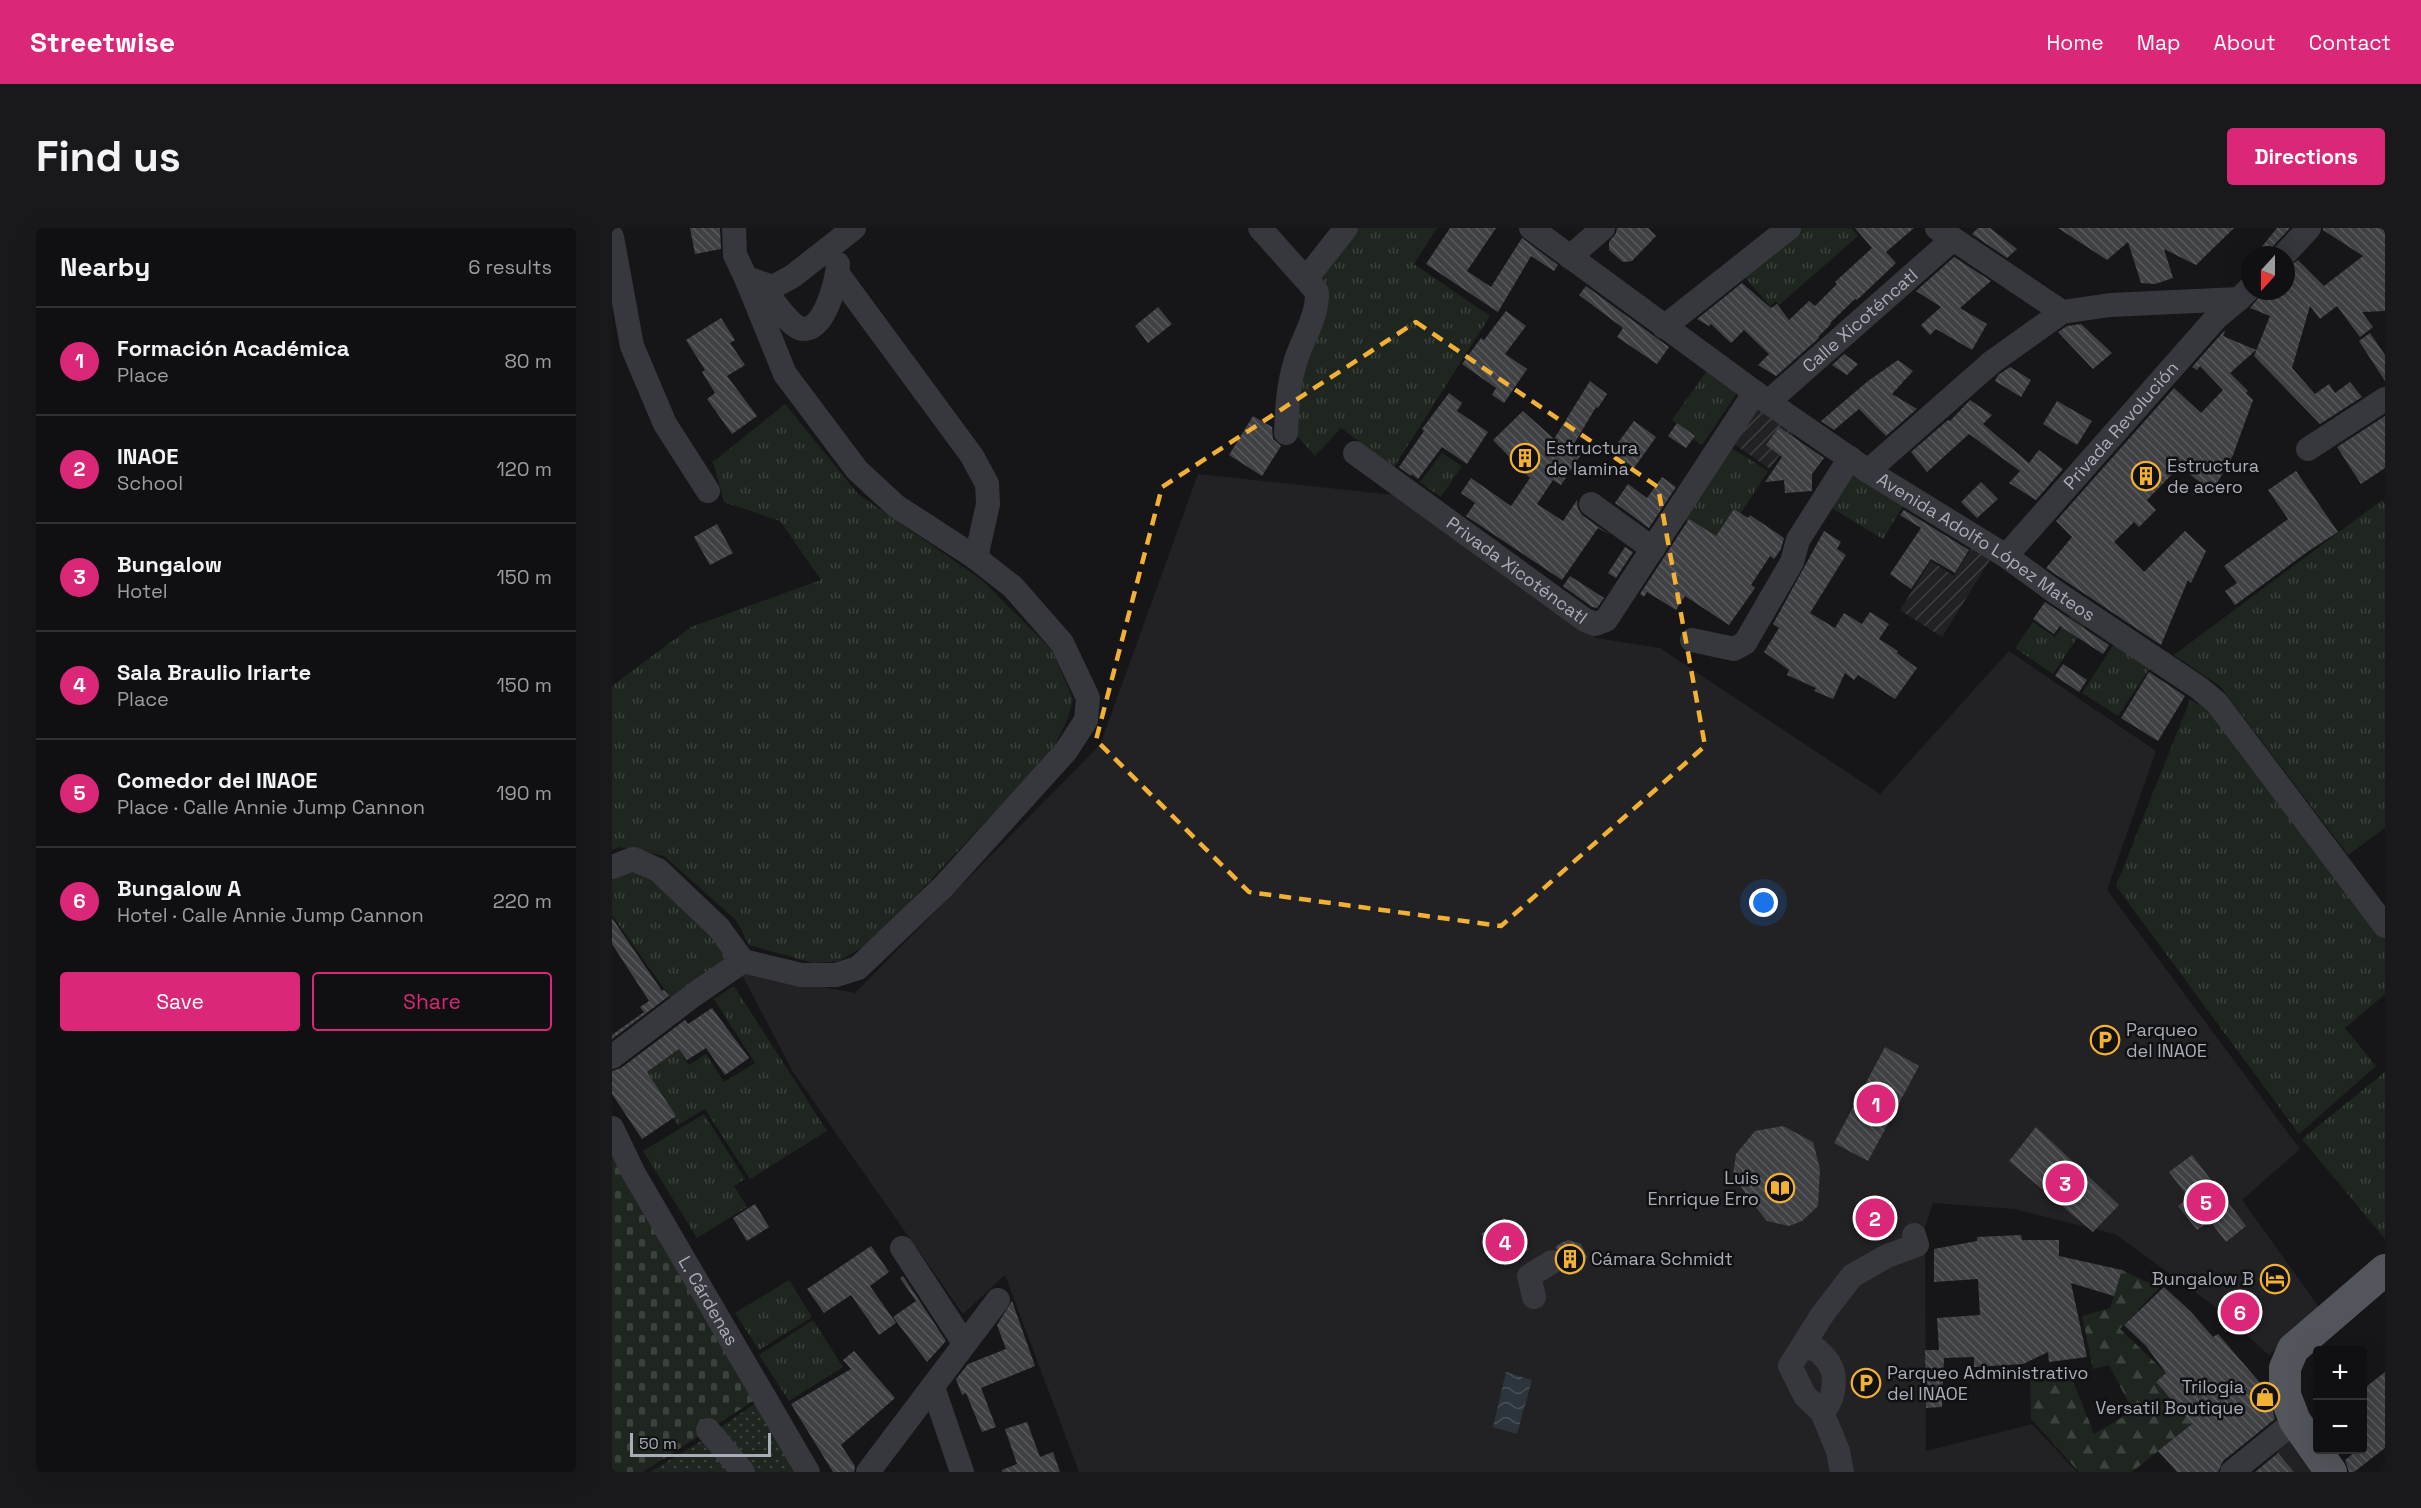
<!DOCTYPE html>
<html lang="en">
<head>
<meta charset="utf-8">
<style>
	body { margin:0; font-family:"Space Grotesk",sans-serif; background:#19191b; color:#f1f3f6 }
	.controls { position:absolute; right:18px; bottom:18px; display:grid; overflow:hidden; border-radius:6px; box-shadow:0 6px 24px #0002 }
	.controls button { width:54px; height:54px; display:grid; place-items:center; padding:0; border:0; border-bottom:2px solid #303032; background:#101012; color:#f1f3f6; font:30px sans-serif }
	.compass { position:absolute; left:1629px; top:18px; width:54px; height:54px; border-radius:50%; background:#101012; box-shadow:0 6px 24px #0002; rotate:201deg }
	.scale { position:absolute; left:18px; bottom:15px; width:141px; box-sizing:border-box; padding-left:6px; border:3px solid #a8adb8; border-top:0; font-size:16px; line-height:21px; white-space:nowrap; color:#a8adb8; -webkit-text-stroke:4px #111113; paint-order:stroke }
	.you { position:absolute; left:1152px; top:675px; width:21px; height:21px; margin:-15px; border:4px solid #fff; border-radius:50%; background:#1a73e8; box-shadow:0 0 0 9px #1a73e833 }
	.badge { display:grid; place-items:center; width:39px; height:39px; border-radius:50%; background:#db2777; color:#fff; font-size:20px; font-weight:700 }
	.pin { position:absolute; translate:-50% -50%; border:3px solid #fff; box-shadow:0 2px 6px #0006 }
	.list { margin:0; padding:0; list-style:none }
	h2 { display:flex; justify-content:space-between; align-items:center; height:78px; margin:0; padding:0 24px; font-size:26px }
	h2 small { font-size:20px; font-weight:400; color:#9c9d9f }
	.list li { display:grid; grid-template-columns:39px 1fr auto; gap:18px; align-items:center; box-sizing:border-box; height:108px; padding:0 24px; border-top:2px solid #303032 }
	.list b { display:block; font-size:22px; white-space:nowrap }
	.list p { margin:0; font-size:20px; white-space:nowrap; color:#9c9d9f }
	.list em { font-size:20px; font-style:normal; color:#9c9d9f }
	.actions { display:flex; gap:12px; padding:18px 24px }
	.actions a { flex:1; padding:14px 0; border:2px solid #db2777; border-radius:6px; text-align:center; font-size:21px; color:#db2777 }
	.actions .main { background:#db2777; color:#fff }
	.map { position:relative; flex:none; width:1773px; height:1244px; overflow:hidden; border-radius:6px }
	header { display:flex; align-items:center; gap:36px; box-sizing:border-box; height:84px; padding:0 30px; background:#db2777; color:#fff }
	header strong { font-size:28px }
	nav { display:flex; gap:33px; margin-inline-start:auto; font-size:21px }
	.intro { display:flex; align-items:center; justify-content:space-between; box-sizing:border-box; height:144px; padding:0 36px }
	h1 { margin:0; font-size:42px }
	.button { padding:15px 27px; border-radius:6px; background:#db2777; color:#fff; font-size:21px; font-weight:700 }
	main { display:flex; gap:36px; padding:0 36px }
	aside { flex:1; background:#101012; border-radius:6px; box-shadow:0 6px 24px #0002 }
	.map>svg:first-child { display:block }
</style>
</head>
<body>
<header>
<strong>Streetwise</strong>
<nav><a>Home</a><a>Map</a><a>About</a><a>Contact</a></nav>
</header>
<div class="intro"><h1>Find us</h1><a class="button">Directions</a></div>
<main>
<aside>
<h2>Nearby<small>6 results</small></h2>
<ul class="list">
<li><span class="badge">1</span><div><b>Formación Académica</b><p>Place</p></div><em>80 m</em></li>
<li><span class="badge">2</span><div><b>INAOE</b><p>School</p></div><em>120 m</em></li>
<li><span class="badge">3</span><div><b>Bungalow</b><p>Hotel</p></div><em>150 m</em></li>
<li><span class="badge">4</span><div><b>Sala Braulio Iriarte</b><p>Place</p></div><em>150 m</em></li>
<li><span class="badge">5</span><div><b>Comedor del INAOE</b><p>Place · Calle Annie Jump Cannon</p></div><em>190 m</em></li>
<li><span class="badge">6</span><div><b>Bungalow A</b><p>Hotel · Calle Annie Jump Cannon</p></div><em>220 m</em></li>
</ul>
<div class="actions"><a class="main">Save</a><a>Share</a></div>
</aside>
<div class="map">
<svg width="1773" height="1244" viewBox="0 0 1773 1244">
	<defs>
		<pattern id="industrial-furrows" width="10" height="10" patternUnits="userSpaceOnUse" patternTransform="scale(1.5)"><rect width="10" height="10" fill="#222225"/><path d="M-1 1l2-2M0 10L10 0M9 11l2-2" fill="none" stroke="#3f3f43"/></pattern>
		<pattern id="grass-tufts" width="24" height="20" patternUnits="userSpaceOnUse" patternTransform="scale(1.5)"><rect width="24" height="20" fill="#1e261f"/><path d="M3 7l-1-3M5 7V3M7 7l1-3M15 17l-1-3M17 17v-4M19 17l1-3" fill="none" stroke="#3c433d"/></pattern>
		<pattern id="forest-firs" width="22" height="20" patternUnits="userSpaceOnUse" patternTransform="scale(1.5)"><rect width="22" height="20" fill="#1e261f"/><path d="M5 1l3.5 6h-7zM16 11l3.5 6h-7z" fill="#3c433d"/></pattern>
		<pattern id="cemetery-stones" width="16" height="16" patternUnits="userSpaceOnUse" patternTransform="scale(1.5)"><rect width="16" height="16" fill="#1e261f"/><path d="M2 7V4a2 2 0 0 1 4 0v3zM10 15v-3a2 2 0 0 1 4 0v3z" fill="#3c433d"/></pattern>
		<pattern id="park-dots" width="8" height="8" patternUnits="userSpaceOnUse" patternTransform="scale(1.5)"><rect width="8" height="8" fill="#1e261f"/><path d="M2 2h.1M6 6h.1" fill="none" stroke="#3c433d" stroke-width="1.8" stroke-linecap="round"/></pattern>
		<pattern id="water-waves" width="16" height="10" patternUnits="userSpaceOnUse" patternTransform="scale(1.5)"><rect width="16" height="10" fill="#2c353c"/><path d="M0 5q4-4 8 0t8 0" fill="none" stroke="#485056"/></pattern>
		<pattern id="building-back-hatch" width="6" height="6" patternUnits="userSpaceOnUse" patternTransform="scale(1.5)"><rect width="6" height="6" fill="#404145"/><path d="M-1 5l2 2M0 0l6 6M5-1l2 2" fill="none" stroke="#595a5e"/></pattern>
	</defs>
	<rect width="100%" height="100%" fill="#161618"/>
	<!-- built -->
	<path fill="#222225" d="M586 246 783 267 984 410 1048 420 1268 566 1397 423 1544 523 1495 662 1688 921 1630 972 1709 1082 1657 1127 1602 1078 1503 1006 1402 981 1321 975 1313 999 1314 1223 1420 1196 1465 1244H467L393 1047 351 1086 181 844 128 743 243 765 488 517Z
		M1683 1193 1714 1244H1682L1656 1215Z"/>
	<!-- industrial -->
	<path fill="url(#industrial-furrows)" d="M1147 174 1186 200 1158 241 1119 214Z
		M1363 315 1381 327 1330 409 1288 382 1319 333 1342 348Z"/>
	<!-- grass -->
	<path fill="url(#grass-tufts)" d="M743 0H825L802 36 878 88 782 239 729 200 703 228 679 201 699 50Z
		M1185 0H1239L1246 8 1167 77 1164 73 1158 78 1131 47Z
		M1099 137 1129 159 1090 217 1081 211 1083 208 1060 192Z
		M173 176 246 266 370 352 440 422 461 471 456 490 441 522 262 712 227 733 201 735 137 717 124 692 52 628 8 619 0 622V458L79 399 209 352 168 293 112 274 101 234Z
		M1115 217 1156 243 1129 285 1122 281 1102 311 1069 289Z
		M830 225 850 238 829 269 808 254Z
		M1238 235 1296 270 1271 311 1213 276Z
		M1770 272 1773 276V600L1736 627 1608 458 1562 427Z
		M1460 384 1476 394 1441 446 1403 420 1421 394 1443 409Z
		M1504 413 1540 437 1506 488 1470 465Z
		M1578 472 1603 485 1773 707V766L1733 800 1764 838 1687 906 1504 658Z
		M22 635 45 646 122 732 62 775 0 687V644Z
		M122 758 215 903 138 951 93 881 66 897 33 846 67 821 77 837 94 826 112 854 143 835 102 771Z
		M1773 844V1011L1690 911Z
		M92 886 133 951 122 958 135 979 85 1010 31 923Z
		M177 1052 200 1089 147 1122 123 1085Z
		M201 1092 231 1139 177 1173 147 1127Z"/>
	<!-- forest -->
	<path fill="url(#forest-firs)" d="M1510 1042 1547 1060 1508 1101 1554 1145 1544 1155 1580 1196 1520 1244H1467L1419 1191 1418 1144 1455 1138 1482 1206 1521 1183 1497 1137 1481 1141 1470 1088 1498 1080Z"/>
	<!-- cemetery -->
	<path fill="url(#cemetery-stones)" d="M0 927 149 1168 31 1244H1L0 1242Z"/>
	<!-- park -->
	<path fill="url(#park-dots)" d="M151 1170 192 1244H139L103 1203Z
		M94 1210 124 1244H38Z"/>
	<!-- water -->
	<path fill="url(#water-waves)" d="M894 1144 920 1152 905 1206 881 1199Z"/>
	<!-- building -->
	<path fill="url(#building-back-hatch)" d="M78 0H108L109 21 83 26Z
		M838 0H884L855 43 879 59 910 10 946 37 942 43 919 28 886 84 814 36Z
		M1005 0H1036L1044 8 1020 33 1011 34 997 22V14L1004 5Z
		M1243 0H1302L1274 24 1284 35 1245 72 1243 71 1218 95 1219 96 1206 109 1207 110 1164 148 1146 137 1157 126 1132 102 1119 115 1099 96 1097 98 1085 91 1130 55 1159 80 1165 76 1177 92 1197 73 1203 78 1225 56 1223 54 1260 20Z
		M1366 0H1378L1405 21 1395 30 1360 6Z
		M1446 0H1622L1584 37 1552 21 1561 50 1543 56 1529 55 1516 14 1495 32Z
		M1665 0H1678L1662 17 1658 27H1643Z
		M1711 0H1773V83L1750 84 1761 99 1748 109 1725 78 1708 91 1698 78 1680 140 1703 166 1717 156 1723 165 1738 154 1750 169 1708 196 1642 128 1658 88 1638 80 1652 63H1674V41L1686 32 1712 58 1751 28 1711 2Z
		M1342 29 1379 53 1348 80 1375 96 1360 122 1324 101 1318 107 1309 97 1329 79 1304 63Z
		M974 58 1057 119 1045 136 1005 109 1011 100 967 67Z
		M546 79 560 96 536 115 523 98Z
		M894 83 914 98 893 126 915 141 892 175 880 167 884 160 850 136 869 110 872 112Z
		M109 90 123 112 118 115 133 137 115 148 145 188 120 206 95 171 103 165 90 144 93 142 74 112Z
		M1469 96 1500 125 1481 141 1446 104 1455 98Z
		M1612 103 1613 104 1611 108 1644 122 1618 145 1636 163 1634 165 1641 172 1621 227 1600 264 1568 238 1535 272 1544 282 1527 299 1522 294 1502 314 1532 344 1573 303 1594 323 1579 355 1576 352 1549 417 1434 340 1460 309 1444 293 1562 160 1589 185 1611 162 1588 138 1585 142 1580 139Z
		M1758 105 1773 127V153L1747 113Z
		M1232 126 1246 136 1235 147 1220 137Z
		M1286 132 1301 143 1280 166 1305 181 1274 208 1247 181 1222 202 1209 193 1256 153Z
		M1398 139 1419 152 1409 169 1383 153 1386 147Z
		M978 153 995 166 986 180 984 179 959 221 968 228 949 257 941 252 925 276 951 293 965 272 966 281 970 287 998 307 986 300 950 352 854 288 863 275 849 265 859 250 899 278 918 250 881 212 911 183 942 211Z
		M837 165 850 175 845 183 876 204 855 236 830 219 806 251 800 246 799 248 787 239 812 203 810 201Z
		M1358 172 1380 187 1371 196 1417 235 1427 222 1451 241 1424 272 1397 255 1408 243 1357 206 1315 244 1299 224 1336 192 1338 193Z
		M1445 173 1480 193 1465 217 1431 196Z
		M641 188 660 199 661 211 669 218 650 248 617 227Z
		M1773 188V240L1749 256 1725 219Z
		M1022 193 1044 209 1022 240 999 224Z
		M1065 195 1083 208 1074 220 1056 208Z
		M1167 199 1212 230 1200 246V263L1173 265 1172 252 1153 254 1170 229 1154 217Z
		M1684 243 1726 304 1698 322 1623 377 1613 363 1625 355 1612 338 1676 291 1656 262Z
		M1050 249 1064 259 1037 300 1003 275 1016 256 1035 270Z
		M1369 254 1386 271 1365 290 1349 274Z
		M1122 281 1136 290 1138 287 1172 310 1169 321 1162 331 1158 328 1139 357 1143 360 1117 397 1073 368 1064 382 1035 364 1032 369 1028 366 1077 291 1104 308Z
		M1292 282 1357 322 1343 345 1319 331 1299 361 1278 346 1309 300 1288 287Z
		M105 296 121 325 98 337 82 309Z
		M1212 303 1229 314 1225 321 1234 327 1198 385 1223 400 1232 385 1250 396 1258 384 1277 396 1267 411 1286 423 1285 425 1305 440 1283 471 1246 447 1242 452 1233 445 1221 471 1202 463 1204 460 1175 447 1177 442 1152 424 1167 400 1161 396Z
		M1013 319 1021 324 1004 350 996 345Z
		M958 348 992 370 985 380 980 379 951 358Z
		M1433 374 1497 417 1491 426 1448 398 1442 406 1421 391Z
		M1451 436 1475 452 1467 464 1443 448Z
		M1537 444 1573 468 1546 513 1509 490Z
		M0 690 50 763 52 762 57 768 0 811V807L32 784 28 779 37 773 0 716Z
		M100 780 137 830 113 847 94 820 75 832 67 821 35 844 64 888 30 911 0 866V843L9 840 73 792 76 796Z
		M1273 819 1307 838 1256 933 1222 915Z
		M1171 898 1201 914 1208 941 1206 978 1190 993 1177 998 1155 993 1138 972 1121 947 1124 926 1143 903Z
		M1424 899 1507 977 1481 1004 1397 933Z
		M1580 927 1634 998 1614 1014 1598 993 1585 1002 1566 978 1577 970 1557 944Z
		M143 976 157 999 135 1013 121 990Z
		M892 990 917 1021 893 1038 869 1006Z
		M1409 1007 1410 1012H1447V1028L1510 1042 1502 1068 1459 1055 1475 1129 1437 1134 1436 1124 1411 1136 1362 1139V1129L1332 1130 1330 1179 1314 1180 1313 1122H1327L1325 1090 1368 1087 1366 1051 1322 1054V1021L1365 1013V1009Z
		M956 1012 969 1016 975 1029 970 1042 957 1047 949 1044 954 1033 952 1026 943 1020 947 1016Z
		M259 1018 277 1044 258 1058 284 1095 267 1107 239 1067 212 1085 195 1061Z
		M291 1048 334 1113 315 1134 281 1089 304 1073 288 1050Z
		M1552 1059 1579 1084 1601 1109 1606 1106 1655 1163 1663 1191 1611 1233 1606 1244H1565L1546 1223 1580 1196 1544 1154 1554 1145 1534 1118 1512 1097Z
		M400 1073 423 1138 369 1160 384 1199 370 1204 354 1165 350 1167 344 1151 356 1136 394 1121 385 1097Z
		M242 1123 283 1170 229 1217 243 1238 242 1244H221L179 1176 239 1141 231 1132Z
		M1773 1144V1220L1742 1244H1737L1733 1232 1747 1221H1750V1162Z
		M415 1194 428 1229 441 1224 448 1244H390V1242L405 1236 393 1201Z
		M1666 1225 1682 1244H1643Z"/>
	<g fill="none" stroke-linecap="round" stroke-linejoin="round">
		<!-- minor -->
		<g stroke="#37383d" stroke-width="24">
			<path d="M122 0 123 27 134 50 161 59 181 48 242 0"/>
			<path d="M648 0 705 64C706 89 690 111 683 135 676 158 675 181 674 205"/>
			<path id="s1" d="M919 0 1156 174 1256 243 1394 328 1442 363 1587 460 1605 475 1773 698"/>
			<path d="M1325 0 1450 84"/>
			<path d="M0 9 20 118 53 196 96 263"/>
			<path d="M1672 27 1697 0"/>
			<path d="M958 29 991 0"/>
			<path d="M226 46 360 228 375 256 376 276 364 330"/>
			<path d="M694 51 734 0"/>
			<path d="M148 56C158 68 168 85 181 96 209 119 225 54 226 36"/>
			<path d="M1052 99 1177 0"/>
			<path id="s2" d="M1156 174 1341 11"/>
			<path d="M1696 221 1773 171"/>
			<path id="s3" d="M743 225 973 392 983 396 994 392 1143 164"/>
			<path d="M1256 243 1380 134 1450 84 1498 77 1627 71 1638 60"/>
			<path d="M979 276 1041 321"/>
			<path id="s4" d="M1394 328 1604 90 1627 71"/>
			<path d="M1080 412 1122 421 1133 415 1180 334 1186 312 1238 230"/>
			<path d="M0 639 21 631 46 642 107 700 131 733 83 766 0 829"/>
			<path d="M131 733 189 747H224L246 740 332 658 454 523 474 492 476 470 450 415 401 359 364 330 284 278 245 242 173 146 134 50"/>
			<path id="s5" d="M0 900 21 944 196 1244"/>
			<path d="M290 1020 352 1115"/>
			<path d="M922 1069 917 1048 940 1034"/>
			<path d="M1190 1120 1204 1121C1208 1125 1214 1130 1217 1135 1226 1149 1222 1173 1210 1184"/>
			<path d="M321 1159 350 1244"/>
			<path d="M96 1202 131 1244"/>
			<path d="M256 1244 386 1072"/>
			<path d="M1230 1244 1226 1223 1210 1184 1193 1168 1178 1138 1210 1087 1240 1048 1275 1028 1305 1017 1302 1007"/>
			<path d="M1620 1244 1683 1193"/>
		</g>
		<!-- major -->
		<path stroke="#53555c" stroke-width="32" d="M1719 1244 1683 1193 1673 1167V1140L1681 1121 1773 1042"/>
	</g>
	<!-- marked area -->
	<path fill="none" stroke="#f2b134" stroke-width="4.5" stroke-dasharray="12 8" stroke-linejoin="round" d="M804 94 1046 259 1093 518 889 698 637 664 484 512 550 259Z"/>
	<!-- icons -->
	<defs>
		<g id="building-ring" transform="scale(1.5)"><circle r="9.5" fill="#111113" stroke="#f2b134" stroke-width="1.5"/><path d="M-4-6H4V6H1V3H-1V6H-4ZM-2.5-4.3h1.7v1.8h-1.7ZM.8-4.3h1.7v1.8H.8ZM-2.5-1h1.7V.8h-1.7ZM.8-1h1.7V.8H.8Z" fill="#f2b134"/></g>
		<g id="parking-ring" transform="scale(1.5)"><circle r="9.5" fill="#111113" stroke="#f2b134" stroke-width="1.5"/><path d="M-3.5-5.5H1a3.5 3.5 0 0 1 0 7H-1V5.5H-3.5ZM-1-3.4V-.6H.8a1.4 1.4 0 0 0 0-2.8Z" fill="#f2b134"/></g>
		<g id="library-ring" transform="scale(1.5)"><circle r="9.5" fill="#111113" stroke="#f2b134" stroke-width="1.5"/><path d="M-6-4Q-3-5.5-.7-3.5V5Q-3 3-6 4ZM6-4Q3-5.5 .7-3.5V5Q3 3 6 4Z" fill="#f2b134"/></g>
		<g id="hotel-ring" transform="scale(1.5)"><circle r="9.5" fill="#111113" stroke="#f2b134" stroke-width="1.5"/><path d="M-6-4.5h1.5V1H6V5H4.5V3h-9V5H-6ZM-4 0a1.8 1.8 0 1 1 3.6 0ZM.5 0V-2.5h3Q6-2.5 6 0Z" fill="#f2b134"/></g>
		<g id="shop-ring" transform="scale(1.5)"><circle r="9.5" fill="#111113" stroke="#f2b134" stroke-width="1.5"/><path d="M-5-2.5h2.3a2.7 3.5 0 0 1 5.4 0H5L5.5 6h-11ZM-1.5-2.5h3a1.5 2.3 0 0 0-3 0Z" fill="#f2b134"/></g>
	</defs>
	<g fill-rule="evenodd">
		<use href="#building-ring" x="913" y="230"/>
		<use href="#building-ring" x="1534" y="248"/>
		<use href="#parking-ring" x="1493" y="812"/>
		<use href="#library-ring" x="1168" y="960"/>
		<use href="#building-ring" x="958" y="1031"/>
		<use href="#hotel-ring" x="1663" y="1051"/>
		<use href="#parking-ring" x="1254" y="1155"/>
		<use href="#shop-ring" x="1653" y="1169"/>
	</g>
	<g text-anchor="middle" stroke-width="5" stroke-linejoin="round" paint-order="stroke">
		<!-- street labels -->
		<g font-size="18" fill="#a8adb8" stroke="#111113">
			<text dy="6" stroke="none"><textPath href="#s2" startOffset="123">Calle Xicoténcatl</textPath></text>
			<text dy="6" stroke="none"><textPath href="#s4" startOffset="174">Privada Revolución</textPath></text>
			<text dy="6" stroke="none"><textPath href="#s1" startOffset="556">Avenida Adolfo López Mateos</textPath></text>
			<text dy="6" stroke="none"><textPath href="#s3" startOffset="200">Privada Xicoténcatl</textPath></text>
			<text dy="6" stroke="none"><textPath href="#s5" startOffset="198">L. Cárdenas</textPath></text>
		</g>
		<!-- poi labels -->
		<g font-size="18" fill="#a8adb8" stroke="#111113" text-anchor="start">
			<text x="934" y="226">Estructura<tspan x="934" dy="21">de lamina</tspan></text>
			<text x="1555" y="244">Estructura<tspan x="1555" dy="21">de acero</tspan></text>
			<text x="1514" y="808">Parqueo<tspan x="1514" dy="21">del INAOE</tspan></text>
			<text x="1147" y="956" text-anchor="end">Luis<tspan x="1147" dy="21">Enrrique Erro</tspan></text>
			<text x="979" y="1037">Cámara Schmidt</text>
			<text x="1642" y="1057" text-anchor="end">Bungalow B</text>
			<text x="1275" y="1151">Parqueo Administrativo<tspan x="1275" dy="21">del INAOE</tspan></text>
			<text x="1632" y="1165" text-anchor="end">Trilogia<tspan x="1632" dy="21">Versatil Boutique</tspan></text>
		</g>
	</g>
</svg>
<div class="controls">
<button>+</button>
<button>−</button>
</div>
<svg class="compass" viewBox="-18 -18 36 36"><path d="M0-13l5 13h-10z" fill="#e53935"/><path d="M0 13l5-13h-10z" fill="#9c9d9f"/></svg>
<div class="scale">50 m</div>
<div class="you"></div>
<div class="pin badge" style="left:1264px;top:876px">1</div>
<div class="pin badge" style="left:1263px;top:990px">2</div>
<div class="pin badge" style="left:1453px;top:955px">3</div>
<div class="pin badge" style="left:893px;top:1014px">4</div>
<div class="pin badge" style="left:1594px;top:974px">5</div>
<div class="pin badge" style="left:1628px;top:1084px">6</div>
</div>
</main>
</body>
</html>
